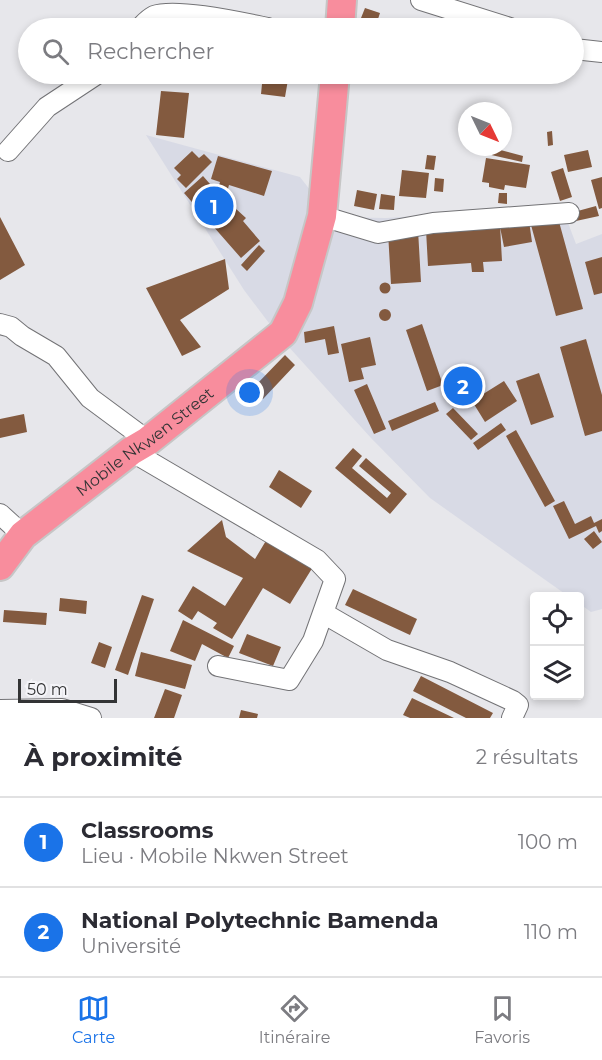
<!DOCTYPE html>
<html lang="fr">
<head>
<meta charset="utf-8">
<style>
	body { margin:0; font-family:Montserrat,sans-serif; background:#f7f7f7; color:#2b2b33 }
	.controls { position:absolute; right:18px; bottom:18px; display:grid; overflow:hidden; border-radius:6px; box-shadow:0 3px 9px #0003 }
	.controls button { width:54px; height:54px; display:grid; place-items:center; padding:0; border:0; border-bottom:2px solid #e1e1e2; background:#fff; color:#2b2b33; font:30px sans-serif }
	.compass { position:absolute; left:458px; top:102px; width:54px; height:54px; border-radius:50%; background:#fff; box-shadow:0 3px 9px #0003; rotate:133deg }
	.scale { position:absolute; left:18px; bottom:15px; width:99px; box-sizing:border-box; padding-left:6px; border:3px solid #333435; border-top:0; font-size:16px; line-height:21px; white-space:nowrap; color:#333435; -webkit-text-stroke:4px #f4f4f8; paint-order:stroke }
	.you { position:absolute; left:250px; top:393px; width:21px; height:21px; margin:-15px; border:4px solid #fff; border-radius:50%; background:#1a73e8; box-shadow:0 0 0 9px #1a73e833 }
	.badge { display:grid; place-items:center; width:39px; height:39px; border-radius:50%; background:#1a73e8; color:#fff; font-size:20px; font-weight:700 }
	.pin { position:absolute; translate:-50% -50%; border:3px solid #fff; box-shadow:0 2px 6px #0006 }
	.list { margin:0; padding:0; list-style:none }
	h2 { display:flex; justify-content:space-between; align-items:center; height:78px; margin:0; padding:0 24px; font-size:26px }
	h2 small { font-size:20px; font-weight:400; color:#7c7c81 }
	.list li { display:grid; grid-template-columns:39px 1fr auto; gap:18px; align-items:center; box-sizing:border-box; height:90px; padding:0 24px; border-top:2px solid #e1e1e2 }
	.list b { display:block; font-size:22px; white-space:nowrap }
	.list p { margin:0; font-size:20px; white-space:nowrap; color:#7c7c81 }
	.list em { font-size:20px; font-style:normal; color:#7c7c81 }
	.icon { flex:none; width:33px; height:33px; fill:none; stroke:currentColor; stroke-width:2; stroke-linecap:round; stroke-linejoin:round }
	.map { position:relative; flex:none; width:602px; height:718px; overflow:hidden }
	.search { position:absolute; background:#fff; box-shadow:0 3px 9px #0003; left:18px; right:18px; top:18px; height:66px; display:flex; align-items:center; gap:15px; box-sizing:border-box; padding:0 21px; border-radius:33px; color:#7c7c81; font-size:22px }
	.sheet { height:258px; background:#fff }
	nav { display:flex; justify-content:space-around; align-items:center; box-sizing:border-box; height:84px; border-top:2px solid #e1e1e2; background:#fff; font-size:16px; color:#7c7c81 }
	nav a { display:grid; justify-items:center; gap:3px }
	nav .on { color:#1a73e8 }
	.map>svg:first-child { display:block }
</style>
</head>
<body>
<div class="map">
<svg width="602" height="718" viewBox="0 0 602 718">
	<rect width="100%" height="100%" fill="#e7e7eb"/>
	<!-- built -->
	<path fill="#d8dae5" d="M146 135 300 177 331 217 386 218 562 207 576 244 602 234V609L591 612 580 604V596H568L430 498 371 438 278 335 244 290Z"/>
	<!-- building -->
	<path fill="#835a3f" d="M365 8 380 13 375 28 359 23Z
		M263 74H289L285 97 261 94Z
		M161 91 189 93 184 138 156 135Z
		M552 131 553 145 548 146 547 132Z
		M489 147 523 156 522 162 487 154Z
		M588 150 592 167 568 172 564 155Z
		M192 151 199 158 204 154 212 162 186 188 177 179 181 175 174 168Z
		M427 155 436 156 434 170 425 169Z
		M218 156 272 171 264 196 229 185 225 199 246 218 243 221 260 241 241 258 184 193 203 176 217 192 220 182 211 179Z
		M486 158 530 165 526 188 505 185 504 190 489 187V183L482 182Z
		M563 168 572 197 560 201 551 172Z
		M402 170 429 173 426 198 399 196Z
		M602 177V208L599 209 591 180Z
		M435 178 444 179 443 192 434 191Z
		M357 190 377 194 374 210 354 206Z
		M499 193H507V204L498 203Z
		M381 194 395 196 394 210 379 209Z
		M596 206 599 216 576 221 574 212Z
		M0 217 25 265 0 280Z
		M558 218 583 309 556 316 531 225Z
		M529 221 532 242 504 247 500 227Z
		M500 225 502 261 483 262 484 272H472L471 263 428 266 426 230Z
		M418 230 421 282 391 284 388 232Z
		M259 245 265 251 247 271 241 265Z
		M602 257V293L594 295 585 262Z
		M225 259 229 289 180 320 201 347 182 356 146 288Z
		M379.5 288a5.5 5.5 0 1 1 11 0a5.5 5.5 0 1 1-11 0Z
		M379 315a6 6 0 1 1 12 0a6 6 0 1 1-12 0Z
		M422 324 443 385 427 391 406 330Z
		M334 326 339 353 328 355 325 339 305 343 304 332Z
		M370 337 376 365 361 368 364 379 349 382 341 344Z
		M586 339 602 395V431L585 436 560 347Z
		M285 355 295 365 263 399 252 389Z
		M539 373 554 417 531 425 516 381Z
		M504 381 517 401 485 422 472 401Z
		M367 384 386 429 374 434 354 390Z
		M435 402 439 411 392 431 388 421Z
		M453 408 478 434 471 440 446 414Z
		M24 414 27 432 0 438V419Z
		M501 423 506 430 478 450 473 443Z
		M516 430 555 501 545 507 506 436Z
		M353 448 362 456 352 468 387 498 391 493 359 466 366 458 407 494 390 514 335 468Z
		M279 470 312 491 301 508 269 487Z
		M564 501 575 524 591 516 594 523 602 519V531L599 533 596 526 569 539 553 506Z
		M222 520 226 537 255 559 270 534 316 562 290 604 263 588 232 639 213 628 217 623 198 611 192 620 178 611 193 586 225 606 243 578 187 551Z
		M594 531 602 542 593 549 584 539Z
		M353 589 417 619 410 635 345 605Z
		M142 595 154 599 128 675 115 670Z
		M60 598 87 601 86 614 59 611Z
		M4 610 47 613 46 625 3 622Z
		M183 620 234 646 228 658 202 644 195 661 170 651Z
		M247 634 281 647 273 666 239 653Z
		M99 642 112 647 105 668 91 663Z
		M141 652 192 665 185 689 135 676Z
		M421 676 493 713 490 718H466L413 691Z
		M165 689 182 695 174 718H154Z
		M412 698 454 718H410L403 715Z
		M241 710 258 714 257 718H239Z"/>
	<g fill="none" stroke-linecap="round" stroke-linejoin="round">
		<!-- minor casing -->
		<g stroke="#737376" stroke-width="22">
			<path id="minor" d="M421 0 510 28
				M140 28C144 24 148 19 154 16 176 8 243 23 268 28
				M574 49 602 52
				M8 151 47 107 97 74
				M322 216 378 233 433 223 569 213
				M0 324 11 327 22 336 56 356 90 398 148 441
				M131 451 317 560 335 579 313 641 289 680 218 666
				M0 514 23 535
				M323 613 387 650 450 672 513 701 518 705 512 718
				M0 710 62 709 91 718"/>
		</g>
		<!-- highway casing -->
		<g stroke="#c6c6c6" stroke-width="32">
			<g id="highway">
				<path d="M340 28 342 0"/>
				<path id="s1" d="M0 566 23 535 131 451 148 441 283 333 298 303 322 216 335 74"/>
			</g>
		</g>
		<!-- minor -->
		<use href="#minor" stroke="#fff" stroke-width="20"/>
		<!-- highway -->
		<use href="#highway" stroke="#f88d9d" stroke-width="28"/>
	</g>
	<g text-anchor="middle" stroke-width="6" stroke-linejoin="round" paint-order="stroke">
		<!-- street labels -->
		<g font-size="16" fill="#333435" stroke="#f4f4f8">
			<text dy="6" stroke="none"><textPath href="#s1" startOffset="192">Mobile Nkwen Street</textPath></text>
		</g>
	</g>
</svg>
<div class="controls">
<button><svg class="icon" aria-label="locate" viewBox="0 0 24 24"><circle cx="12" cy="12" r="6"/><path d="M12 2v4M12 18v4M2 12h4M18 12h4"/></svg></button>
<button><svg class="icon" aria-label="layers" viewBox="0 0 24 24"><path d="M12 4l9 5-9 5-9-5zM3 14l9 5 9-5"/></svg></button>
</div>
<svg class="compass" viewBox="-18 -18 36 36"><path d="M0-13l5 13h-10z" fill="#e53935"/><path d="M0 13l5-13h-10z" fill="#7c7c81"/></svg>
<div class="scale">50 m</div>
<div class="you"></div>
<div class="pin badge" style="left:214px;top:206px">1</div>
<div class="pin badge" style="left:463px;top:386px">2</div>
<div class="search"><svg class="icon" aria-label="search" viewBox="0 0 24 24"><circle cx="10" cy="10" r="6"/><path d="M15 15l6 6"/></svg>Rechercher</div>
</div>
<section class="sheet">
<h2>À proximité<small>2 résultats</small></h2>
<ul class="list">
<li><span class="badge">1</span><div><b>Classrooms</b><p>Lieu · Mobile Nkwen Street</p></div><em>100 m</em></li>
<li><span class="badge">2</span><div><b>National Polytechnic Bamenda</b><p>Université</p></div><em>110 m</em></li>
</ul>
</section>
<nav>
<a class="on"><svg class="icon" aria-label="map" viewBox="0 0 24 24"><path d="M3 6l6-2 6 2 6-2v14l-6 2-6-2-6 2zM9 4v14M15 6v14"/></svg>Carte</a>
<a><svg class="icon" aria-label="directions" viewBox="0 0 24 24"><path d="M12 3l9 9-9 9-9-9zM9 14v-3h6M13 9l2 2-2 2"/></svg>Itinéraire</a>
<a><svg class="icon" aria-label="saved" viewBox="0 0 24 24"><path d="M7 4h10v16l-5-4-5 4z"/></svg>Favoris</a>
</nav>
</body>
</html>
